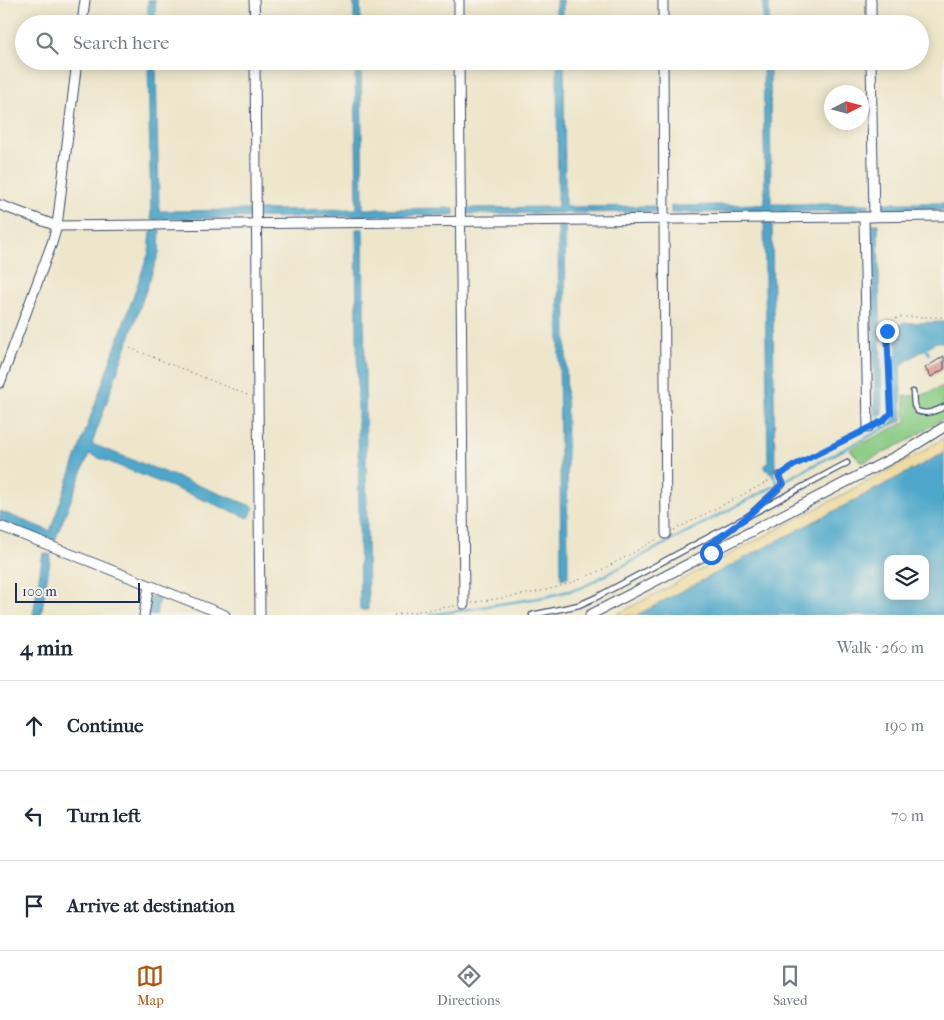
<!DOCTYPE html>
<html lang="en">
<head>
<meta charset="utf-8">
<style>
	body { margin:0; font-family:"IM FELL French Canon",serif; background:#f2f2f3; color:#1f2937 }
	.controls { position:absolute; right:15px; bottom:15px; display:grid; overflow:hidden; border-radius:10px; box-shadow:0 2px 12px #0003 }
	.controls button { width:45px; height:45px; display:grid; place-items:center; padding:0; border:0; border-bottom:1px solid #e0e1e3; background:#fff; color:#1f2937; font:25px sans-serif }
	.compass { position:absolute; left:824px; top:85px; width:45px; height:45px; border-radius:50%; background:#fff; box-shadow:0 2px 12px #0003; rotate:84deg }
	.scale { position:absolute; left:15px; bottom:12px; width:125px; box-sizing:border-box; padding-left:5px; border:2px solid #1b2f5e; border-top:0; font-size:14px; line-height:18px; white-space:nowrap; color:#1b2f5e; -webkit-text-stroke:4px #f7f3e8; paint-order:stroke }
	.stop { position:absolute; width:15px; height:15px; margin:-11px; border:4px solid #1a73e8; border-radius:50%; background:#fff }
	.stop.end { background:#1a73e8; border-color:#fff; box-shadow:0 1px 5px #0008 }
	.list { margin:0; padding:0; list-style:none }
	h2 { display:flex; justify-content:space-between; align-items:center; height:65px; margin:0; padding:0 20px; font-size:21px }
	h2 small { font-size:16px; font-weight:400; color:#747a83 }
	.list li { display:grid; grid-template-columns:32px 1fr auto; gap:15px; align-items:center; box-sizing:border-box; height:90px; padding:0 20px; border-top:1px solid #e0e1e3 }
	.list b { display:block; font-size:19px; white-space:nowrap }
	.list em { font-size:16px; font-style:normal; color:#747a83 }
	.icon { flex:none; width:28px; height:28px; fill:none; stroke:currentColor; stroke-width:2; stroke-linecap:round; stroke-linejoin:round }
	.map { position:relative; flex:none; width:944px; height:615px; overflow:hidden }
	.search { position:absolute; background:#fff; box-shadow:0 2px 12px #0003; left:15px; right:15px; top:15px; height:55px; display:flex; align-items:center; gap:12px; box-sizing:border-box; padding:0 18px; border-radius:28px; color:#747a83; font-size:19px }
	.sheet { height:335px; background:#fff }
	nav { display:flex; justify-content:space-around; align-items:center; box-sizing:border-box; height:70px; border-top:1px solid #e0e1e3; background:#fff; font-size:14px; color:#747a83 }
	nav a { display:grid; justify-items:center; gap:2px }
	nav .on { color:#b45309 }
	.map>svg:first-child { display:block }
</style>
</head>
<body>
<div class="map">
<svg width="944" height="615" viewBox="0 0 944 615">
	<rect width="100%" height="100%" fill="#f7f3e8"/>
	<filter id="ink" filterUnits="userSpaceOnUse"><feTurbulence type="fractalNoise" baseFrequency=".02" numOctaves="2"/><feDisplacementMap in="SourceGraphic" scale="10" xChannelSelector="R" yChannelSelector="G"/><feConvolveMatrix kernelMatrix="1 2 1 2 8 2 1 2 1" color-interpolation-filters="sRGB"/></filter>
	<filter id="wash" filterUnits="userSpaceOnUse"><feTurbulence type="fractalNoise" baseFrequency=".0096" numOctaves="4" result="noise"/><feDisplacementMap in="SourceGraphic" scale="20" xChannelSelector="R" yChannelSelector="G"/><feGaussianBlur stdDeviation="1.12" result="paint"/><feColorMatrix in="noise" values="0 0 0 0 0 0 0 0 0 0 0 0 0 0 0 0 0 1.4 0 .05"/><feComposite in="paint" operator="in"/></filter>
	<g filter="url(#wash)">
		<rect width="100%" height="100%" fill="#ede6cb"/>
		<!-- green -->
		<path fill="#89cb83" stroke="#527d70" d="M944 386V418L907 441 862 463 850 449 906 422 904 396H920Z"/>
		<!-- sand -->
		<path fill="#eeda9e" stroke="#84847e" d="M944 438V453L637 615H616L919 454Z"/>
		<!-- water -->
		<path fill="#4da7ca" stroke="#346b94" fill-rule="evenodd" d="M148 0H155L156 24H148Z
			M354 0H360L361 24H354Z
			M556 0H563V24H556Z
			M763 0H769V24H763Z
			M148 61H156L159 211 357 209 355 61H361L363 209 454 208V215L364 216V218H356V216L157 219V230H160L159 253 92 444 254 507 249 518 89 454 54 543 0 521V511L50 531 149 252 151 232 153 231V220L151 219Z
			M557 61H564L565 207 659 206V212L466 214V208L558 207Z
			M763 61H770L771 204H869V211L773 212 772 216 765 215 764 212 671 213V206L765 204Z
			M876 203H944V210H876Z
			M764 220 772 221 775 472 769 473V470H765V465L768 464Z
			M872 224H878L882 414H875Z
			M558 225H565L568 577 561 579Z
			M356 229H363L368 610H360Z
			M944 322V342H936L905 362 900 370 902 421 889 426 895 416 893 363 897 356 896 328 902 323Z
			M944 453V615H637ZM888 559H925V596H888Z
			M43 553 51 555 41 615H33Z
			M151 596 159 598 156 615H148Z"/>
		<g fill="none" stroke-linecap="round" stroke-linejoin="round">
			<!-- stream -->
			<path stroke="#4da7ca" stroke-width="2.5" d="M924 346 929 354
				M878 411V416L884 428
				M771 469 778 484
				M431 615 545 597 581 588 892 424"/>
		</g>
		<g id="blocks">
			<!-- building -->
			<path fill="#db9891" d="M944 356V369L931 377 925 368Z"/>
		</g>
	</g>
	<g filter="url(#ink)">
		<use href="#blocks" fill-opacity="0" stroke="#3a4a6e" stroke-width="1"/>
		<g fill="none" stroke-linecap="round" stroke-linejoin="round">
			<!-- lane casing -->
			<g stroke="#3a4a6e" stroke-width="7">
				<path id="lane" d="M913 392 914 405 917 411C927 415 935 411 944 407
					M753 512 783 484 779 475
					M711 552 713 542 733 527
					M532 615 579 605 597 597 847 463"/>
			</g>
			<!-- street casing -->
			<g stroke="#3a4a6e" stroke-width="11">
				<path id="street" d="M254 0 255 24
					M459 0V24
					M663 0V24
					M871 0V24
					M82 24 85 0
					M255 61 260 615
					M459 61 464 604
					M663 61 666 534
					M871 61 874 217
					M0 205 57 226 944 216
					M864 218 868 428
					M0 383 52 243 57 226 77 61
					M0 526 225 615
					M144 615 149 585
					M590 615 904 452 944 427"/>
			</g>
			<!-- path -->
			<path stroke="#3a4a6e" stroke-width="1" stroke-dasharray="1 4" stroke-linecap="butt" d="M130 348 250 396
				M878 423 883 421 891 413 887 331 891 321 899 317H944
				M785 472 861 432
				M674 530 773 479
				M472 603C504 597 539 594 570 583 602 572 630 554 659 538
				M394 615 455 606"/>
			<!-- lane -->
			<use href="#lane" stroke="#fff" stroke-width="4.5"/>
			<!-- street -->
			<use href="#street" stroke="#fff" stroke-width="9"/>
		</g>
	</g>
	<g fill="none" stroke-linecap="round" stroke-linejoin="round" filter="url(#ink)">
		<!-- route -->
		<path stroke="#1a73e8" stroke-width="6" d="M711 553 713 542 747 517 783 484 779 476 793 466 883 421 891 413 887 331"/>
	</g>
</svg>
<div class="controls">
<button><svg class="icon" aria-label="layers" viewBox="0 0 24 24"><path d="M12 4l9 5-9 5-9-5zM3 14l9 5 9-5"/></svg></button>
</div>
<svg class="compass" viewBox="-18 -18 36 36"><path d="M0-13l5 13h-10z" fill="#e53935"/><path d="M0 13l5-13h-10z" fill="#747a83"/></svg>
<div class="scale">100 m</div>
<div class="stop" style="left:711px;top:553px"></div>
<div class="stop end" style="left:887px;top:331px"></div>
<div class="search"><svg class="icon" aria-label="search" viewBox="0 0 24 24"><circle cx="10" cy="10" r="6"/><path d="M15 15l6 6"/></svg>Search here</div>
</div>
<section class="sheet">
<h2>4 min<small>Walk · 260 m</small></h2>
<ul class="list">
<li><svg class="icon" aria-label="ahead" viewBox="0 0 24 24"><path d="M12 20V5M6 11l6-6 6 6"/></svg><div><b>Continue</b></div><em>190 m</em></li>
<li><svg class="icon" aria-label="left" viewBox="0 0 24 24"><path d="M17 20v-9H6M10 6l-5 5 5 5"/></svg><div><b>Turn left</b></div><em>70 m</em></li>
<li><svg class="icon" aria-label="arrive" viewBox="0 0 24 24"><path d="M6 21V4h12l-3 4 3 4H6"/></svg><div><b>Arrive at destination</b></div></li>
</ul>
</section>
<nav>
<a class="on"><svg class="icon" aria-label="map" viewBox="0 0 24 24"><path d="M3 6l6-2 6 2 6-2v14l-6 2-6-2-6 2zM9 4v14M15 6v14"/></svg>Map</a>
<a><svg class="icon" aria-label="directions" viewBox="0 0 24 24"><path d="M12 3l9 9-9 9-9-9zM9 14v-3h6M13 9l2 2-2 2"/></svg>Directions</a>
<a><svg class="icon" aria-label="saved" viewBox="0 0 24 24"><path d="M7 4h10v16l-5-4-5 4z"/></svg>Saved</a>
</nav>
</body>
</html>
